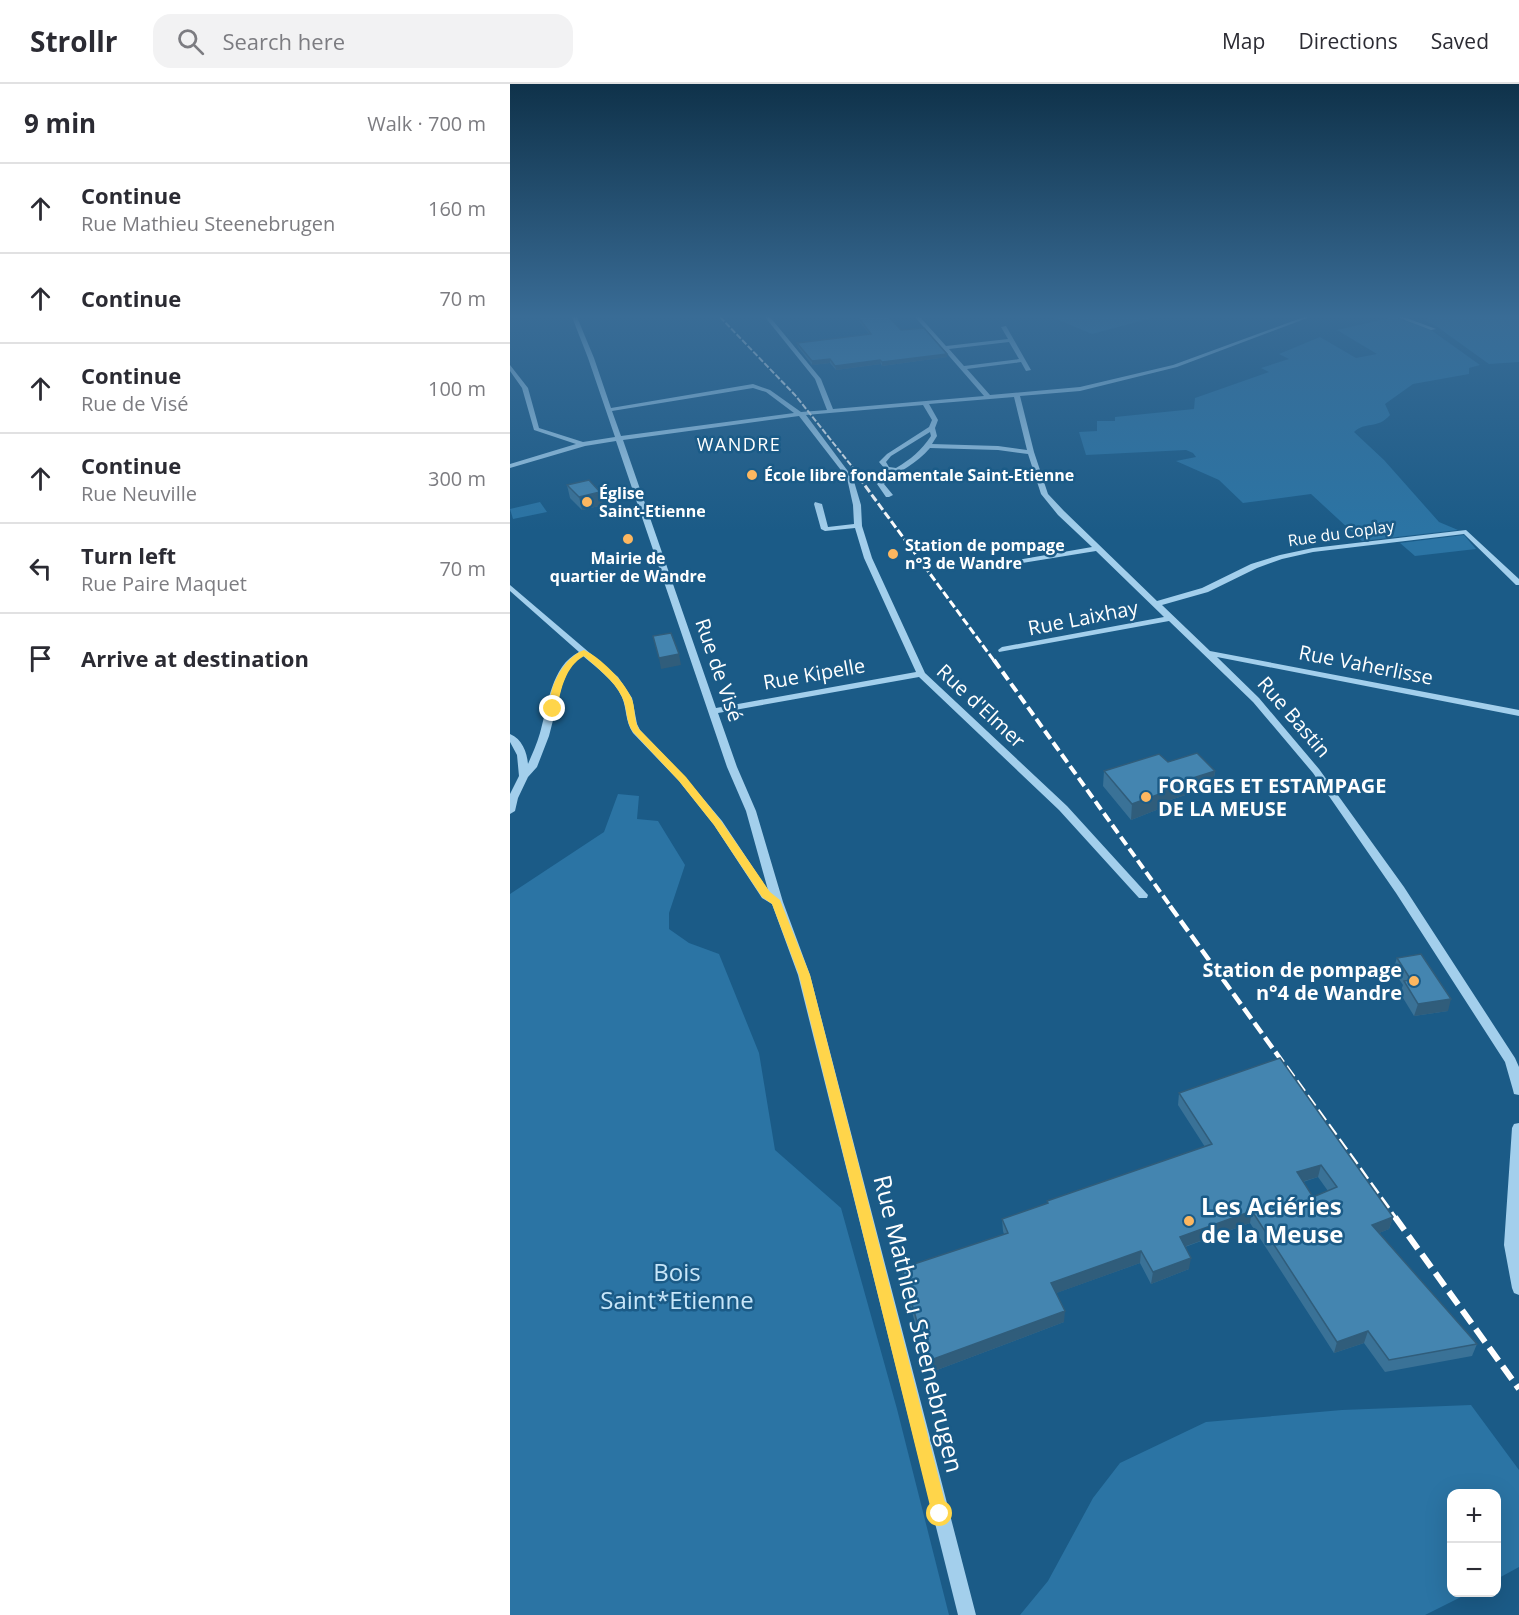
<!DOCTYPE html>
<html lang="en">
<head>
<meta charset="utf-8">
<style>
	body { margin:0; font-family:"Open Sans",sans-serif; background:#f2f2f3; color:#2b2b33 }
	.controls { position:absolute; right:18px; bottom:18px; display:grid; overflow:hidden; border-radius:12px; box-shadow:0 6px 24px #0002 }
	.controls button { width:54px; height:54px; display:grid; place-items:center; padding:0; border:0; border-bottom:2px solid #e1e1e2; background:#fff; color:#2b2b33; font:30px sans-serif }
	.stop { position:absolute; width:18px; height:18px; margin:-14px; border:4px solid #ffd54a; border-radius:50%; background:#fff }
	.stop.end { background:#ffd54a; border-color:#fff; box-shadow:0 2px 6px #0008 }
	.list { margin:0; padding:0; list-style:none }
	h2 { display:flex; justify-content:space-between; align-items:center; height:78px; margin:0; padding:0 24px; font-size:26px }
	h2 small { font-size:20px; font-weight:400; color:#7c7c81 }
	.list li { display:grid; grid-template-columns:39px 1fr auto; gap:18px; align-items:center; box-sizing:border-box; height:90px; padding:0 24px; border-top:2px solid #e1e1e2 }
	.list b { display:block; font-size:22px; white-space:nowrap }
	.list p { margin:0; font-size:20px; white-space:nowrap; color:#7c7c81 }
	.list em { font-size:20px; font-style:normal; color:#7c7c81 }
	.icon { flex:none; width:33px; height:33px; fill:none; stroke:currentColor; stroke-width:2; stroke-linecap:round; stroke-linejoin:round }
	.map { position:relative; flex:none; width:1009px; height:1531px; overflow:hidden }
	header { display:flex; align-items:center; gap:36px; box-sizing:border-box; height:84px; padding:0 30px; background:#fff; border-bottom:2px solid #e1e1e2 }
	header strong { font-size:28px }
	nav { display:flex; gap:33px; margin-inline-start:auto; font-size:21px }
	.search { width:420px; height:54px; background:#f2f2f3; display:flex; align-items:center; gap:15px; box-sizing:border-box; padding:0 21px; border-radius:18px; color:#7c7c81; font-size:22px }
	main { display:flex }
	aside { flex:1; background:#fff }
	.map>svg:first-child { display:block }
</style>
</head>
<body>
<header>
<strong>Strollr</strong>
<div class="search"><svg class="icon" aria-label="search" viewBox="0 0 24 24"><circle cx="10" cy="10" r="6"/><path d="M15 15l6 6"/></svg>Search here</div>
<nav><a>Map</a><a>Directions</a><a>Saved</a></nav>
</header>
<main>
<aside>
<h2>9 min<small>Walk · 700 m</small></h2>
<ul class="list">
<li><svg class="icon" aria-label="ahead" viewBox="0 0 24 24"><path d="M12 20V5M6 11l6-6 6 6"/></svg><div><b>Continue</b><p>Rue Mathieu Steenebrugen</p></div><em>160 m</em></li>
<li><svg class="icon" aria-label="ahead" viewBox="0 0 24 24"><path d="M12 20V5M6 11l6-6 6 6"/></svg><div><b>Continue</b></div><em>70 m</em></li>
<li><svg class="icon" aria-label="ahead" viewBox="0 0 24 24"><path d="M12 20V5M6 11l6-6 6 6"/></svg><div><b>Continue</b><p>Rue de Visé</p></div><em>100 m</em></li>
<li><svg class="icon" aria-label="ahead" viewBox="0 0 24 24"><path d="M12 20V5M6 11l6-6 6 6"/></svg><div><b>Continue</b><p>Rue Neuville</p></div><em>300 m</em></li>
<li><svg class="icon" aria-label="left" viewBox="0 0 24 24"><path d="M17 20v-9H6M10 6l-5 5 5 5"/></svg><div><b>Turn left</b><p>Rue Paire Maquet</p></div><em>70 m</em></li>
<li><svg class="icon" aria-label="arrive" viewBox="0 0 24 24"><path d="M6 21V4h12l-3 4 3 4H6"/></svg><div><b>Arrive at destination</b></div></li>
</ul>
</aside>
<div class="map">
<svg width="1009" height="1531" viewBox="0 0 1009 1531">
	<rect width="100%" height="100%" fill="#1b5b87"/>
	<!-- green -->
	<path fill="#2b74a4" d="M547 233H645L582 250 544 234Z
		M884 233 921 246 970 281 959 284V290L903 300 875 320 880 331C867 346 855 337 844 348L874 376 929 438 948 446 852 457 801 410 733 419 709 396 666 377 686 373 683 369 676 366 576 371 569 348 587 347V337H605V333L684 325 685 314 759 288 751 284 779 275 769 270 810 253 846 274 867 270 827 246Z
		M921 233H1009V278L979 280 926 242 913 236Z
		M30 418 37 428 3 435 0 425Z
		M954 451 966 465 905 472 890 459Z
		M108 710 129 712 127 735 148 737 175 781 159 829V845L179 859 209 870 249 969 265 1066 331 1124 387 1325 439 1531H0V810L94 748Z
		M961 1321 1009 1386V1483L987 1495 986 1410H942V1508L959 1509 915 1531H510L538 1497 583 1414 610 1379 696 1338 832 1326Z"/>
	<g fill="none" stroke-linecap="round" stroke-linejoin="round">
		<!-- minor -->
		<path fill="#a3cfec" fill-rule="evenodd" d="M62 233H67L84 274 101 324 243 300 260 306 291 328 317 326 305 295 255 233H260L311 295 323 325 474 312 405 233H410L436 262 498 255 491 243 496 242 521 286 516 287 511 278 457 285 480 311 570 303 663 281 794 233H800L667 283 570 307 510 312 524 368 538 410 554 427 647 517 692 504 741 480 770 471 803 464 956 446 1009 495V501H1006L954 450 803 468 772 475 747 484 698 508 652 521 700 567 1009 626V632L707 573 749 614 809 685 894 803 1005 974 1009 983V1011L1004 1010 1003 1006 995 978 886 809 803 689 743 618 659 537 489 568 488 566 492 563 654 533 586 467 487 483 486 481 490 479 582 463 548 431 531 410 518 370 488 366 420 364C407 380 388 387 374 400L383 411 379 413H376L367 400 381 387 375 385 369 378 377 370 419 343 422 336 413 321 296 331 343 394 351 421 352 442 362 474 415 589 557 722 638 811 637 814H629L549 726 409 593 208 629 227 683 246 727 273 818 300 891 466 1531H448L288 891 262 820 252 814 204 741 169 697 123 649C115 637 117 625 112 613 104 596 87 584 73 572L66 576 58 587 52 601 39 652 27 683 18 693 8 714 5 727 0 730V710L9 692 7 671 0 658V650C12 655 17 668 18 680 22 670 27 660 30 649 38 622 41 582 69 568L0 507V501L108 593 122 614 127 640 130 646 175 693 212 737 258 806 236 727 217 683 106 357 75 362 0 384V380L66 360 24 346 12 304 0 287V281L18 304 29 344 73 358 105 353 78 274ZM499 258 509 275 454 282 439 265ZM243 304 256 308 284 329 111 352 102 327ZM504 313 517 366 488 362 422 360 427 352 425 344 428 336 419 320ZM289 332 337 394 343 421 344 440 318 443 312 420 305 418 304 420 311 445 315 447 345 444 354 474 406 588 206 624 113 356ZM420 348 421 352C411 367 401 375 386 384L379 383 376 378 381 372Z
			M887 233H894L926 245 921 246Z
			M1009 1039V1211L1004 1209 1002 1204 994 1161 1002 1044 1004 1040Z"/>
		<!-- rail-far4 -->
		<path stroke="#fff" stroke-width="2" stroke-dasharray="6 2" stroke-linecap="butt" d="M210 233 285 311 344 385"/>
		<!-- rail-far3 -->
		<path stroke="#fff" stroke-width="3" stroke-dasharray="8 3" stroke-linecap="butt" d="M342 384 485 578"/>
		<!-- rail-far2 -->
		<path stroke="#fff" stroke-width="4" stroke-dasharray="10 4.5" stroke-linecap="butt" d="M484 576 661 823"/>
		<!-- rail-far1 -->
		<path stroke="#fff" stroke-width="4.5" stroke-dasharray="13 5" stroke-linecap="butt" d="M660 822 886 1135"/>
		<!-- rail -->
		<path stroke="#fff" stroke-width="6" stroke-dasharray="16 7" stroke-linecap="butt" d="M885 1133 1009 1305"/>
	</g>
	<!-- wall -->
	<path fill="#3a7297" fill-rule="evenodd" d="M346 233H379L391 246 437 273 372 282 371 280 326 286 320 279 302 281 288 263 287 259 359 250Z
		M57 401 93 421 72 426 60 414Z
		M658 678 705 687 703 702 654 718V723L621 736 593 702 594 687Z
		M887 874 938 927 904 932 890 909 893 901 883 886Z
		M770 974 883 1133 879 1145 869 1149 967 1260 962 1272 875 1288 854 1259 824 1269 740 1139 675 1163 679 1185 641 1200 630 1179 546 1209 554 1238 419 1289 393 1196 392 1184 494 1150 493 1147 492 1135 537 1120V1117L695 1063 668 1021 669 1009ZM808 1093 818 1107 803 1113 793 1098Z"/>
	<!-- shaded-wall -->
	<path fill="#305d7b" d="M437 270V273L372 282V278Z
		M320 275V279L302 281V277Z
		M370 276 371 280 326 286 325 282Z
		M90 408 93 421 72 426 69 413Z
		M169 570 171 581 151 585 149 574Z
		M705 687 703 702 654 718V723L621 736 622 720 651 704Z
		M941 915 938 927 904 932 908 920Z
		M811 1081 808 1093 784 1100 787 1088Z
		M742 1127 740 1139 668 1165 670 1153Z
		M883 1133 879 1145 859 1153 862 1141Z
		M631 1167 630 1179 541 1211V1199Z
		M681 1174 679 1185 641 1200 643 1188Z
		M555 1227 554 1238 419 1289 418 1277Z
		M858 1247 854 1259 824 1269 827 1258Z"/>
	<!-- building -->
	<path fill="#4485b0" stroke="#305d7b" stroke-width="1.5" fill-rule="evenodd" d="M348 233H379L391 246 414 244 437 270 372 278 370 276 325 282 320 275 302 277 287 259 361 250Z
		M79 396 90 408 69 413 57 401Z
		M161 549 169 570 149 574 143 552Z
		M687 669 705 687 651 704 655 708 622 720 594 687 649 670 658 678Z
		M911 870 941 915 908 920 894 897 901 896 887 874Z
		M770 974 883 1133 862 1141 967 1260 879 1276 858 1247 827 1258 742 1127 670 1153 681 1174 643 1188 631 1167 541 1199 555 1227 418 1277 392 1184 498 1149 492 1135 538 1119 537 1117 702 1060 669 1009ZM811 1081 827 1103 803 1113 787 1088Z"/>
	<!-- sky -->
	<linearGradient id="sky" x2="0" y2="1"><stop stop-color="#0f324a"/><stop offset="0.52" stop-color="#396c96"/><stop offset="1" stop-color="#396c96" stop-opacity="0"/></linearGradient>
	<rect width="1009" height="447" fill="url(#sky)"/>
	<!-- route -->
	<path fill="#ffd54a" d="M74 566C91 574 113 596 121 613 126 623 123 635 129 645L176 693 211 737 260 808 270 816 300 891 438 1430 436 1435 430 1438 425 1435 422 1430 289 891 262 820 252 813 204 741 169 697 123 648C115 637 118 625 112 613 104 596 87 584 74 572 55 583 51 605 47 625L40 627C37 605 53 574 74 566Z"/>
	<!-- markers -->
	<g fill="#fdb760" stroke="#1b5b87" stroke-width="2">
		<circle cx="242" cy="391" r="6"/>
		<circle cx="77" cy="418" r="6"/>
		<circle cx="118" cy="455" r="6"/>
		<circle cx="383" cy="470" r="6"/>
		<circle cx="636" cy="713" r="6"/>
		<circle cx="904" cy="897" r="6"/>
		<circle cx="679" cy="1137" r="6"/>
	</g>
	<g text-anchor="middle" stroke-width="5" stroke-linejoin="round" paint-order="stroke">
		<!-- far-poi labels -->
		<g font-size="16" font-weight="bold" fill="#fff" stroke="#1b5b87" text-anchor="start">
			<text x="254" y="397">École libre fondamentale Saint-Etienne</text>
			<text x="89" y="415">Église<tspan x="89" dy="18">Saint-Etienne</tspan></text>
			<text x="395" y="467">Station de pompage<tspan x="395" dy="18">n°3 de Wandre</tspan></text>
			<text x="118" y="480" text-anchor="middle">Mairie de<tspan x="118" dy="18">quartier de Wandre</tspan></text>
		</g>
		<!-- far-street labels -->
		<g font-size="16" fill="#fff" stroke="#1b5b87">
			<text transform="translate(831 449) rotate(-8)" y="6">Rue du Coplay</text>
		</g>
		<!-- far-quarter labels -->
		<g font-size="18" letter-spacing="1.5" fill="#fff" stroke="#1b5b87">
			<text x="229" y="367">WANDRE</text>
		</g>
		<!-- street labels -->
		<g font-size="20" fill="#fff" stroke="#1b5b87">
			<text transform="translate(573 534) rotate(-11)" y="7">Rue Laixhay</text>
			<text transform="translate(856 581) rotate(11)" y="7">Rue Vaherlisse</text>
			<text transform="translate(209 586) rotate(71)" y="7">Rue de Visé</text>
			<text transform="translate(304 590) rotate(-10)" y="7">Rue Kipelle</text>
			<text transform="translate(471 622) rotate(43)" y="7">Rue d'Elmer</text>
			<text transform="translate(784 633) rotate(49)" y="7">Rue Bastin</text>
		</g>
		<!-- poi labels -->
		<g font-size="20" font-weight="bold" fill="#fff" stroke="#1b5b87" text-anchor="start">
			<text x="648" y="709">FORGES ET ESTAMPAGE<tspan x="648" dy="23">DE LA MEUSE</tspan></text>
			<text x="892" y="893" text-anchor="end">Station de pompage<tspan x="892" dy="23">n°4 de Wandre</tspan></text>
		</g>
		<!-- near-poi labels -->
		<g font-size="24" font-weight="bold" fill="#fff" stroke="#1b5b87" text-anchor="start">
			<text x="691" y="1131">Les Aciéries<tspan x="691" dy="28">de la Meuse</tspan></text>
		</g>
		<!-- near-park labels -->
		<g font-size="24" fill="#c8e6f9" stroke="#1b5b87">
			<text x="167" y="1197">Bois<tspan x="167" dy="28">Saint*Etienne</tspan></text>
		</g>
		<!-- near-street labels -->
		<g font-size="24" fill="#fff" stroke="#1b5b87">
			<text transform="translate(408 1240) rotate(76)" y="8">Rue Mathieu Steenebrugen</text>
		</g>
	</g>
</svg>
<div class="controls">
<button>+</button>
<button>−</button>
</div>
<div class="stop" style="left:430px;top:1430px"></div>
<div class="stop end" style="left:43px;top:625px"></div>
</div>
</main>
</body>
</html>
